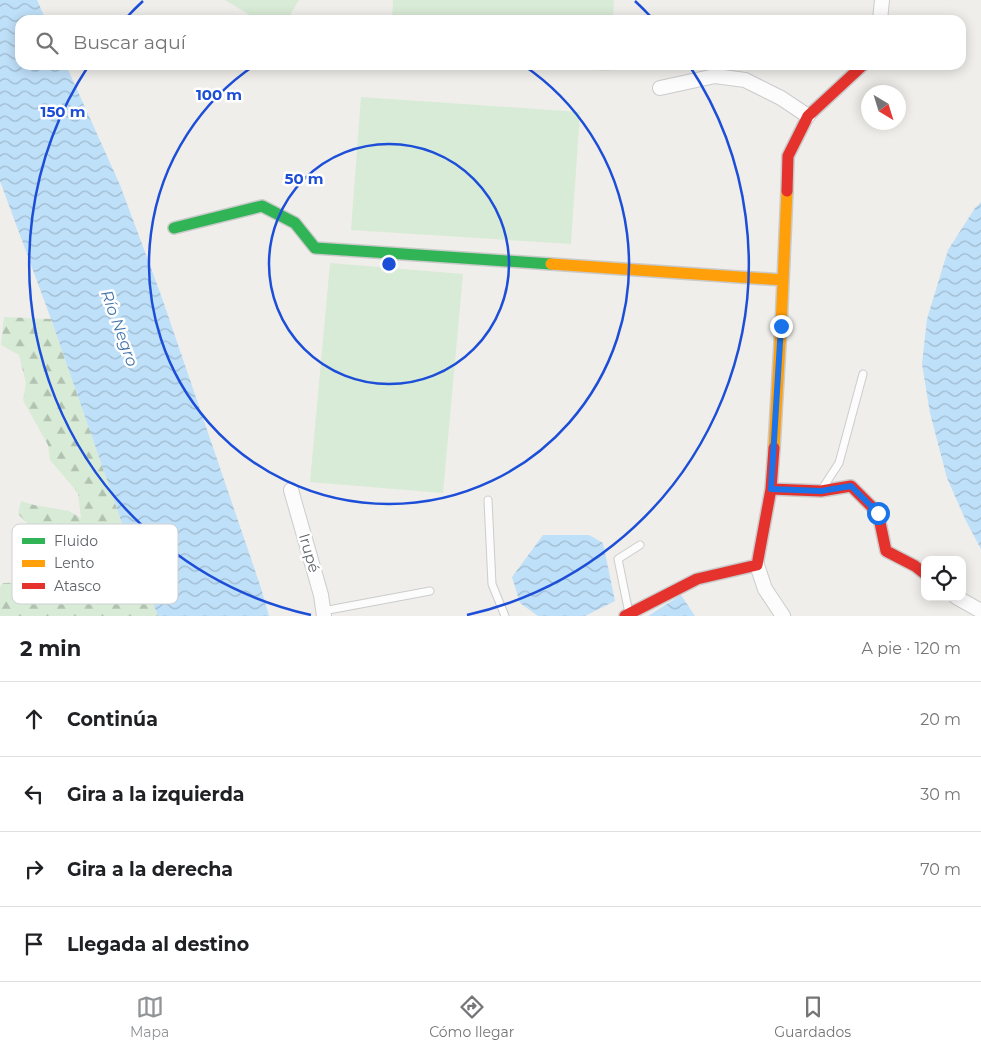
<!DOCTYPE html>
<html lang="es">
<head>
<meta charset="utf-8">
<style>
	body { margin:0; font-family:Montserrat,sans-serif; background:#f2f2f2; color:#202124 }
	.controls { position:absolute; right:15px; bottom:15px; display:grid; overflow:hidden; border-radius:10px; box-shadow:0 2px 12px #0003 }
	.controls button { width:45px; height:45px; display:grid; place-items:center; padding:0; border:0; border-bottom:1px solid #e0e0e0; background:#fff; color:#202124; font:25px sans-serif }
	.compass { position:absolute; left:861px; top:85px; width:45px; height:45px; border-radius:50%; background:#fff; box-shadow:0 2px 12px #0003; rotate:142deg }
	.stop { position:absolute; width:15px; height:15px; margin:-11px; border:4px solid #1a73e8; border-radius:50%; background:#fff }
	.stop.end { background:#1a73e8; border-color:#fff; box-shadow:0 1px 5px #0008 }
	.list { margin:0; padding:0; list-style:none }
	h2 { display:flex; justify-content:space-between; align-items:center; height:65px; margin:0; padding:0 20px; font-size:21px }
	h2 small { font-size:16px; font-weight:400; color:#757577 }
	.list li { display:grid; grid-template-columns:32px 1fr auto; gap:15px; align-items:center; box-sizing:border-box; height:75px; padding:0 20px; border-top:1px solid #e0e0e0 }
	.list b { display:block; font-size:19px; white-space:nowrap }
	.list em { font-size:16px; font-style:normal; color:#757577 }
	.icon { flex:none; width:28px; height:28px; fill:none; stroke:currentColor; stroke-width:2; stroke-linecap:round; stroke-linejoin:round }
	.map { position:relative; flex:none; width:981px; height:616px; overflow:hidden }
	.search { position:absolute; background:#fff; box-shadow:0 2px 12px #0003; left:15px; right:15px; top:15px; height:55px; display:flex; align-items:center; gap:12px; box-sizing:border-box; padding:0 18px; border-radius:15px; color:#757577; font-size:19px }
	.sheet { height:365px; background:#fff }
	nav { display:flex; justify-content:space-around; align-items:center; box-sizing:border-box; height:70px; border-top:1px solid #e0e0e0; background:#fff; font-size:14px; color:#757577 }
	nav a { display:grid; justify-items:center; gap:2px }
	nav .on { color:#919496 }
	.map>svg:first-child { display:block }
</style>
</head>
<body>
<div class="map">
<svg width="981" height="616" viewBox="0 0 981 616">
	<defs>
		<pattern id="forest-firs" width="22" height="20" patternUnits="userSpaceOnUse" patternTransform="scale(1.25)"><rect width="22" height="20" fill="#d8ebd6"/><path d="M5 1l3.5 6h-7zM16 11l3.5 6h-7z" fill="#b2c2b1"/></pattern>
		<pattern id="water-waves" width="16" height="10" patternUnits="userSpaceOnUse" patternTransform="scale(1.25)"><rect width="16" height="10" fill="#bfe0f9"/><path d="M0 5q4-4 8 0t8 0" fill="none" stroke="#9eb9cd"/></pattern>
	</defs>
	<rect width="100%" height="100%" fill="#efeeea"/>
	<!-- forest -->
	<path fill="url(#forest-firs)" d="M4 317 51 319 124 529 158 616H0V587L3 583 57 581 84 587 87 563 77 546 72 526 31 527 18 514 21 501 34 505 69 511 81 518 78 493 50 460 48 445 23 400 26 383 19 355 1 345Z"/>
	<!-- pitch -->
	<path fill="#d8ebd6" d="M225 0H299L287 20H258Z
		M393 0H614L613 20H392Z
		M512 65H609V71Z
		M361 97 580 112 571 244 351 230Z
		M330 263 463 274 443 493 310 482Z"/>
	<!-- water -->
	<path fill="url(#water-waves)" d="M0 0H37L46 20H20V65H66L120 185 161 295 261 588 269 616H158L124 529 51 319 0 181Z
		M981 202V549L966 521 947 478 930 413 922 364 927 319 948 250 975 208Z
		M543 535H589L603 543 615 601 585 616H538L520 603 512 577Z
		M681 595 695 616H648Z"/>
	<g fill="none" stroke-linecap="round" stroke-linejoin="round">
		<!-- lane casing -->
		<g stroke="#cbcccc" stroke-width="9">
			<path id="lane" d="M824 486 839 463 863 374
				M488 500 492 584 505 616
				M323 611 430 591
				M629 613 618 559 640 545"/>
		</g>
		<!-- street casing -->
		<g stroke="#cbcccc" stroke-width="16">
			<path id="street" d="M880 20 882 0
				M660 88 715 76 745 80 781 98 808 116
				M291 490 321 595 324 616
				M757 565 765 589 783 616
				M956 597 981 611"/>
		</g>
		<!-- fast casing -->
		<g stroke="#cacacb" stroke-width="14">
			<path id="fast" d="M174 228 262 206 295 223 315 248 551 264"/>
		</g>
		<!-- slow casing -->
		<g stroke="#cacacb" stroke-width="14">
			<path id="slow" d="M551 264 783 280
				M774 448 781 326 787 191"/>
		</g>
		<!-- jam casing -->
		<g stroke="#cacacb" stroke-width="14">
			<path id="jam" d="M787 191 788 156 808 116 863 65
				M771 489 821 491 851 486 878 513 886 551 915 566 925 574
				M625 616 697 579 757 565 771 489 774 448"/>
		</g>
		<!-- lane -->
		<use href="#lane" stroke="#fdfcfc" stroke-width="7"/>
		<!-- street -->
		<use href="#street" stroke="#fdfcfc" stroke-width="14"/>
		<!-- fast -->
		<use href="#fast" stroke="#30b455" stroke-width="11"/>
		<!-- slow -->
		<use href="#slow" stroke="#ff9f0a" stroke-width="11"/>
		<!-- jam -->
		<use href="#jam" stroke="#e5322d" stroke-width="11"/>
	</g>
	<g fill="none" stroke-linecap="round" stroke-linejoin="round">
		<!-- route -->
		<path stroke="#1a73e8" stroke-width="6" d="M781 326 771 489 821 491 851 486 878 513"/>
	</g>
	<!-- distance rings -->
	<g fill="none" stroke="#1d4ed8" stroke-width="2.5">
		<circle cx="389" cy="264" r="120"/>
		<path d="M523 65A240 240 0 1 1 255 65"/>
		<path d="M311 615A360 360 0 0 1 89 65M126 18A360 360 0 0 1 143 1M635 1A360 360 0 0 1 652 18M689 65A360 360 0 0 1 467 615"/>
	</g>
	<g text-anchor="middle" stroke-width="5" stroke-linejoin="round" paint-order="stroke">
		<!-- street labels -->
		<g font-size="15" fill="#5f6368" stroke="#fff">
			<text transform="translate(309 553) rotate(74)" y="5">Irupé</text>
		</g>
		<!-- water labels -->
		<g font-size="16" font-style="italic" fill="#4174aa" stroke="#fff">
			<text transform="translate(120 328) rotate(70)" y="6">Río Negro</text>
		</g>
	</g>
	<!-- legend -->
	<rect x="12" y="524" width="166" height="80" rx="8" fill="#fff" stroke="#cfd0d2" stroke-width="1"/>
	<rect x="22" y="538" width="23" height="6" fill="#30b455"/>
	<rect x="22" y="560" width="23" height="7" fill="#ff9f0a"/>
	<rect x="22" y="583" width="23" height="6" fill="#e5322d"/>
	<g font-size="14" fill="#5f6368">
		<text x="54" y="546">Fluido</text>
		<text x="54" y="568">Lento</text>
		<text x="54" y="591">Atasco</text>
	</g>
	<circle cx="389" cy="264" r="8" fill="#1d4ed8" stroke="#fff" stroke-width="2.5"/>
	<g font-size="15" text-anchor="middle" font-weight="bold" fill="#1d4ed8" stroke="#fff" stroke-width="5" stroke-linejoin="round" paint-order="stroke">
		<text x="219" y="100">100 m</text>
		<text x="63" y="117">150 m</text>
		<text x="304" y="184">50 m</text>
	</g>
</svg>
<div class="controls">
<button><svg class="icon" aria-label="locate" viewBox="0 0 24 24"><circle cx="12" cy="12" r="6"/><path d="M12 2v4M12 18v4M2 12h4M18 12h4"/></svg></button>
</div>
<svg class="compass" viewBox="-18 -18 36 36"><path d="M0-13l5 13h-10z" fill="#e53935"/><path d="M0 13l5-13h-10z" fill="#757577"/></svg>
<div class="stop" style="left:878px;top:513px"></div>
<div class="stop end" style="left:781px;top:326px"></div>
<div class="search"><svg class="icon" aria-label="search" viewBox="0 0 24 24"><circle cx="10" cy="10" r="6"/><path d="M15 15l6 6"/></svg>Buscar aquí</div>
</div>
<section class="sheet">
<h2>2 min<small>A pie · 120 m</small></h2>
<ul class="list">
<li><svg class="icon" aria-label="ahead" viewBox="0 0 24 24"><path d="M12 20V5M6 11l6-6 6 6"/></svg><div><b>Continúa</b></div><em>20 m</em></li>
<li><svg class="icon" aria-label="left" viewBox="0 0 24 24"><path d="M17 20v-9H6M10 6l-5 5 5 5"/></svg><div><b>Gira a la izquierda</b></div><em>30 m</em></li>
<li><svg class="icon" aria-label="right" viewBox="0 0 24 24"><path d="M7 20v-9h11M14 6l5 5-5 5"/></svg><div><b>Gira a la derecha</b></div><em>70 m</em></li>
<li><svg class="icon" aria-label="arrive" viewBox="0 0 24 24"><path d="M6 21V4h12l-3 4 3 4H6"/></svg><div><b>Llegada al destino</b></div></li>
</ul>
</section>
<nav>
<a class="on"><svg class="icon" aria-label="map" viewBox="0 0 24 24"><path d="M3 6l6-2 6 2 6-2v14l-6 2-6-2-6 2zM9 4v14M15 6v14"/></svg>Mapa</a>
<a><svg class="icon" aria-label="directions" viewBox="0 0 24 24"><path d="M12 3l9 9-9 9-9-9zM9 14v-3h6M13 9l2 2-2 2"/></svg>Cómo llegar</a>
<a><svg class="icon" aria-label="saved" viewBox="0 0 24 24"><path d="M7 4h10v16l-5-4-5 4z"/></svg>Guardados</a>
</nav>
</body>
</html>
